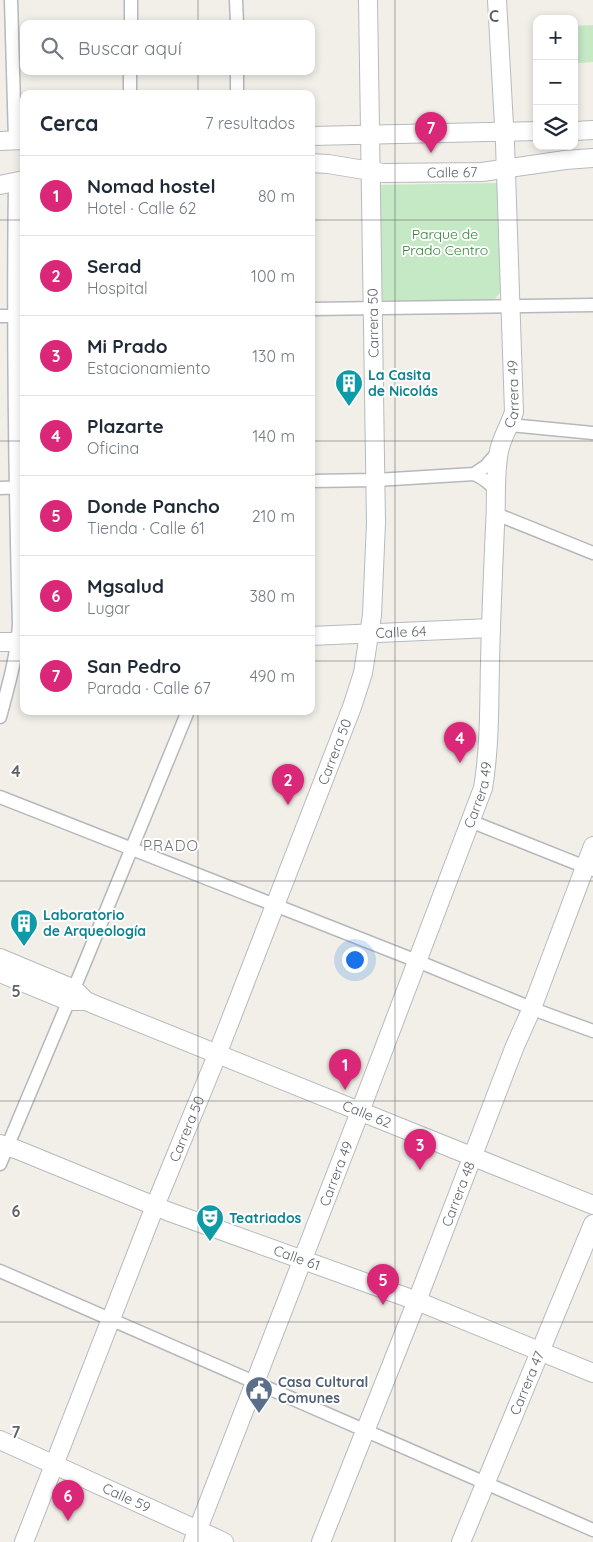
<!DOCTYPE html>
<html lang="es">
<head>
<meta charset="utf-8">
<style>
	body { margin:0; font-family:Quicksand,sans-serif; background:#f2f2f3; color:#1f2937 }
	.controls { position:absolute; right:15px; top:15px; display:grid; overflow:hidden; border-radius:10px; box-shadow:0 2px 8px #0003 }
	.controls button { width:45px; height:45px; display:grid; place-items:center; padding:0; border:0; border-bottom:1px solid #e0e1e3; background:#fff; color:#1f2937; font:25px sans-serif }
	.you { position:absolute; left:354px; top:959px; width:18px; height:18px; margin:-12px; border:4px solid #fff; border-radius:50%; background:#1a73e8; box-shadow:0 0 0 8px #1a73e833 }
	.badge { display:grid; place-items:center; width:32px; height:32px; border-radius:50%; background:#db2777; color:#fff; font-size:16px; font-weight:700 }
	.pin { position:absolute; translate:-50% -41px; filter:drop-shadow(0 1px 2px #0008) }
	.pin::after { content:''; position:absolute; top:26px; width:18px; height:15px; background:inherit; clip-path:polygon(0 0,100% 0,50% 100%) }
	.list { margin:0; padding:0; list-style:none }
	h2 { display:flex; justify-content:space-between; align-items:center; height:65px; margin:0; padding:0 20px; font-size:21px }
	h2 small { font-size:16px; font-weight:400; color:#747a83 }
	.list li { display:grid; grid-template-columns:32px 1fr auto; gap:15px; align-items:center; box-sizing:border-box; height:80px; padding:0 20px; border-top:1px solid #e0e1e3 }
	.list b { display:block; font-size:19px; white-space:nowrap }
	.list p { margin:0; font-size:16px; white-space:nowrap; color:#747a83 }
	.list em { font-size:16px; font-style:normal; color:#747a83 }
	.icon { flex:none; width:28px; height:28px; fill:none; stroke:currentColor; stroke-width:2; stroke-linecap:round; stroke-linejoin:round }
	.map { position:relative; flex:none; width:593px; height:1542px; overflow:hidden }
	.search { position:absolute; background:#fff; box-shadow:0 2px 8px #0003; left:20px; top:20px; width:295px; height:55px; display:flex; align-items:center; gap:12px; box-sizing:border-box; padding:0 18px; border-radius:10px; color:#747a83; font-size:19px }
	.panel { position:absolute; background:#fff; box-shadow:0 2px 8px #0003; left:20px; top:90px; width:295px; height:625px; border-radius:10px }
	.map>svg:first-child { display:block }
</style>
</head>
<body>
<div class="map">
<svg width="593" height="1542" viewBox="0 0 593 1542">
	<rect width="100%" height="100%" fill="#f1efe8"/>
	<!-- green -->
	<path fill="#c5e8c5" d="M593 25V62L578 63 576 43H574V26Z
		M498 183 506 286 494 300H380L378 185Z"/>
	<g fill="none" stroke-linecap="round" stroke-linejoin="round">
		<!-- street casing -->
		<g stroke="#b5b8bc" stroke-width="15">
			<path id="street" d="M11 0 15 140
				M236 0 237 24
				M131 24V0
				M237 71V94
				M130 94V71
				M311 309 593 305
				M0 316H24
				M510 425 593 433
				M474 474 486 466 499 451
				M311 481 376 480 474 474C483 478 489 482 495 490
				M0 488 24 487
				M496 514 593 553
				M0 717C8 687 17 656 19 625 15 477 13 330 15 182
				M0 797 417 961 541 1012 593 1031
				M470 821 593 870
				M0 1164 83 967 188 711
				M0 1271 593 1530"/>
		</g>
		<!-- secondary casing -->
		<g stroke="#b6babf" stroke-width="20">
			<g id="secondary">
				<path d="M574 131 593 130"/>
				<path d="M311 136 537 131"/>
				<path d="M0 141 24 140"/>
				<path id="s1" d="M311 163 328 164 383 173 482 172 565 160 593 158"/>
				<path d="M0 185 24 180"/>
				<path id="s2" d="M311 636 491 628"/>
				<path d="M0 642H24"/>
				<path id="s3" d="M0 958 74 989 86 1001 98 1006 593 1205"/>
				<path d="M0 973 68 1001H86"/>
				<path id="s4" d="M0 1144 18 1150 167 1211 417 1301 593 1373"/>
				<path id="s5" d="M0 1440 224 1542"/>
				<path id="s6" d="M24 1542 155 1206 213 1065 352 707 363 673 372 615 376 523 368 0"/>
				<path id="s7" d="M193 1542 356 1122 483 788C490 746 489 705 490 663 491 617 493 572 495 526 497 501 494 477 499 451 502 437 510 425 514 412L505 143 497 0"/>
				<path id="s8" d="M321 1542 420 1293 515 1046 532 1008 593 846"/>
				<path id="s9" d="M461 1542 593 1224"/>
			</g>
		</g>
		<!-- street -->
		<use href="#street" stroke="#fff" stroke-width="12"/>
		<!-- secondary -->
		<use href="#secondary" stroke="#fff" stroke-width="18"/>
	</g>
	<!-- grid -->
	<path fill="none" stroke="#5f6368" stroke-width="1" stroke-opacity="0.55" d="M198 0V24M395 0V1542M198 71V94M0 220H24M311 220H593M0 441H24M311 441H593M0 661H24M311 661H593M198 711V1542M0 881H593M0 1101H593M0 1322H593"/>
	<!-- icons -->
	<defs>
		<g id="building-pin" transform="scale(1.4375)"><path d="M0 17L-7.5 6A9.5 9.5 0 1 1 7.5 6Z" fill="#0f9aa8" stroke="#fff"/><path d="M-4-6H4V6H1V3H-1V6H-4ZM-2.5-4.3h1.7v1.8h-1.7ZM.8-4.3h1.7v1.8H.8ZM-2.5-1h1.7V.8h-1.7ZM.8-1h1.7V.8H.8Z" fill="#fff"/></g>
		<g id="theatre-pin" transform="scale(1.4375)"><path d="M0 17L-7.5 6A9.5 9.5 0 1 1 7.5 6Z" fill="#0f9aa8" stroke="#fff"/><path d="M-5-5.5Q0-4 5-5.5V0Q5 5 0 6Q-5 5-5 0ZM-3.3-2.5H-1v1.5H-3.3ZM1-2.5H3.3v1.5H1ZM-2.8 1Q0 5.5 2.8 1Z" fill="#fff"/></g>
		<g id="civic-pin" transform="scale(1.4375)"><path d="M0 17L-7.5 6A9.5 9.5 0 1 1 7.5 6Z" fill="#5c6f8a" stroke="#fff"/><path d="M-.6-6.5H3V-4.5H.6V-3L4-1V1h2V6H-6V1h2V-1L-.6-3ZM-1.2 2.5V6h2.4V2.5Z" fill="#fff"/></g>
	</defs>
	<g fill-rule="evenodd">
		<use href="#building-pin" x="349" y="383"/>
		<use href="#building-pin" x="24" y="923"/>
		<use href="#theatre-pin" x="210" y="1218"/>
		<use href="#civic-pin" x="259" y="1390"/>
	</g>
	<g text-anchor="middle" stroke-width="4" stroke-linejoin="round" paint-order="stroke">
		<!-- street labels -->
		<g font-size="14" fill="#5f6368" stroke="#fff">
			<text dy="5" stroke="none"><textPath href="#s1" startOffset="142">Calle 67</textPath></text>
			<text transform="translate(373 323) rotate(-91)" y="5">Carrera 50</text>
			<text dy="5" stroke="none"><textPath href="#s7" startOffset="1205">Carrera 49</textPath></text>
			<text dy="5" stroke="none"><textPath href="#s2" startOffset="90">Calle 64</textPath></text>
			<text dy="5" stroke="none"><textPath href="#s6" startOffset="849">Carrera 50</textPath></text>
			<text dy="5" stroke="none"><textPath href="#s7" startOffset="800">Carrera 49</textPath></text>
			<text dy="5" stroke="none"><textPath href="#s3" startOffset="400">Calle 62</textPath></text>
			<text dy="5" stroke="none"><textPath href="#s6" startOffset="444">Carrera 50</textPath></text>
			<text dy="5" stroke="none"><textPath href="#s7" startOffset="395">Carrera 49</textPath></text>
			<text dy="5" stroke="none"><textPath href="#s8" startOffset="374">Carrera 48</textPath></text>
			<text dy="5" stroke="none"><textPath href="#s4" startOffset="318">Calle 61</textPath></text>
			<text dy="5" stroke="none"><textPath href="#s9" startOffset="172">Carrera 47</textPath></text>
			<text dy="5" stroke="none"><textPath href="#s5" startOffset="139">Calle 59</textPath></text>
		</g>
		<!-- park labels -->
		<g font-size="14" fill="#348238" stroke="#fff">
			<text x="445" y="239">Parque de<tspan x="445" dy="16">Prado Centro</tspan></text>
		</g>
		<!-- culture labels -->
		<g font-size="14" font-weight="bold" fill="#0d838f" stroke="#fff" text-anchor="start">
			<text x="368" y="380">La Casita<tspan x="368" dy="16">de Nicolás</tspan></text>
			<text x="43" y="920">Laboratorio<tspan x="43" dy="16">de Arqueología</tspan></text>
			<text x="229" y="1223">Teatriados</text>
		</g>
		<!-- service labels -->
		<g font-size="14" font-weight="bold" fill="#4e5e75" stroke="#fff" text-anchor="start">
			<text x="278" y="1387">Casa Cultural<tspan x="278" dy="16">Comunes</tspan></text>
		</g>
		<!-- neighbourhood labels -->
		<g font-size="15" letter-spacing="1" fill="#70757a" stroke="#fff">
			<text x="171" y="851">PRADO</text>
		</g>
	</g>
	<g font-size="16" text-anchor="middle" font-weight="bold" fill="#5f6368" stroke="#fff" stroke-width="4" stroke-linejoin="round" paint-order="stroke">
		<text x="494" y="22">C</text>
		<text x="16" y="777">4</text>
		<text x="16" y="997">5</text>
		<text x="16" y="1217">6</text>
		<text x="16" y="1438">7</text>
	</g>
</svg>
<div class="controls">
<button>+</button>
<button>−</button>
<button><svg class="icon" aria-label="layers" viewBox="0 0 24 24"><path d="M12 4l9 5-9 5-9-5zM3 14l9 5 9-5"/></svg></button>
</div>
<div class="you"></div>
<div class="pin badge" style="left:345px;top:1090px">1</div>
<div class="pin badge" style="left:288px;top:805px">2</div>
<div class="pin badge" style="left:420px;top:1170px">3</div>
<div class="pin badge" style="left:460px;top:763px">4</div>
<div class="pin badge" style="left:383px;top:1305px">5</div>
<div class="pin badge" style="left:68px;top:1521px">6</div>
<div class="pin badge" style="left:431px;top:153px">7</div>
<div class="search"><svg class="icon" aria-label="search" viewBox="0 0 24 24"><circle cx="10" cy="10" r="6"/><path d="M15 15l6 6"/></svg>Buscar aquí</div>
<section class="panel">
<h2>Cerca<small>7 resultados</small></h2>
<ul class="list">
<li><span class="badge">1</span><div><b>Nomad hostel</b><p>Hotel · Calle 62</p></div><em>80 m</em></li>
<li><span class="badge">2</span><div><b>Serad</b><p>Hospital</p></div><em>100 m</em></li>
<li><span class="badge">3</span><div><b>Mi Prado</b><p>Estacionamiento</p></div><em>130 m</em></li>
<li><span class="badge">4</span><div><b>Plazarte</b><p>Oficina</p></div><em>140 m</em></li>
<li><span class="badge">5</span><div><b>Donde Pancho</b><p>Tienda · Calle 61</p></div><em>210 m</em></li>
<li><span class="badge">6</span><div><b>Mgsalud</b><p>Lugar</p></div><em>380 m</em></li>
<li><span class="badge">7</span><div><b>San Pedro</b><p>Parada · Calle 67</p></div><em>490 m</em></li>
</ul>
</section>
</div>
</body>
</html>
